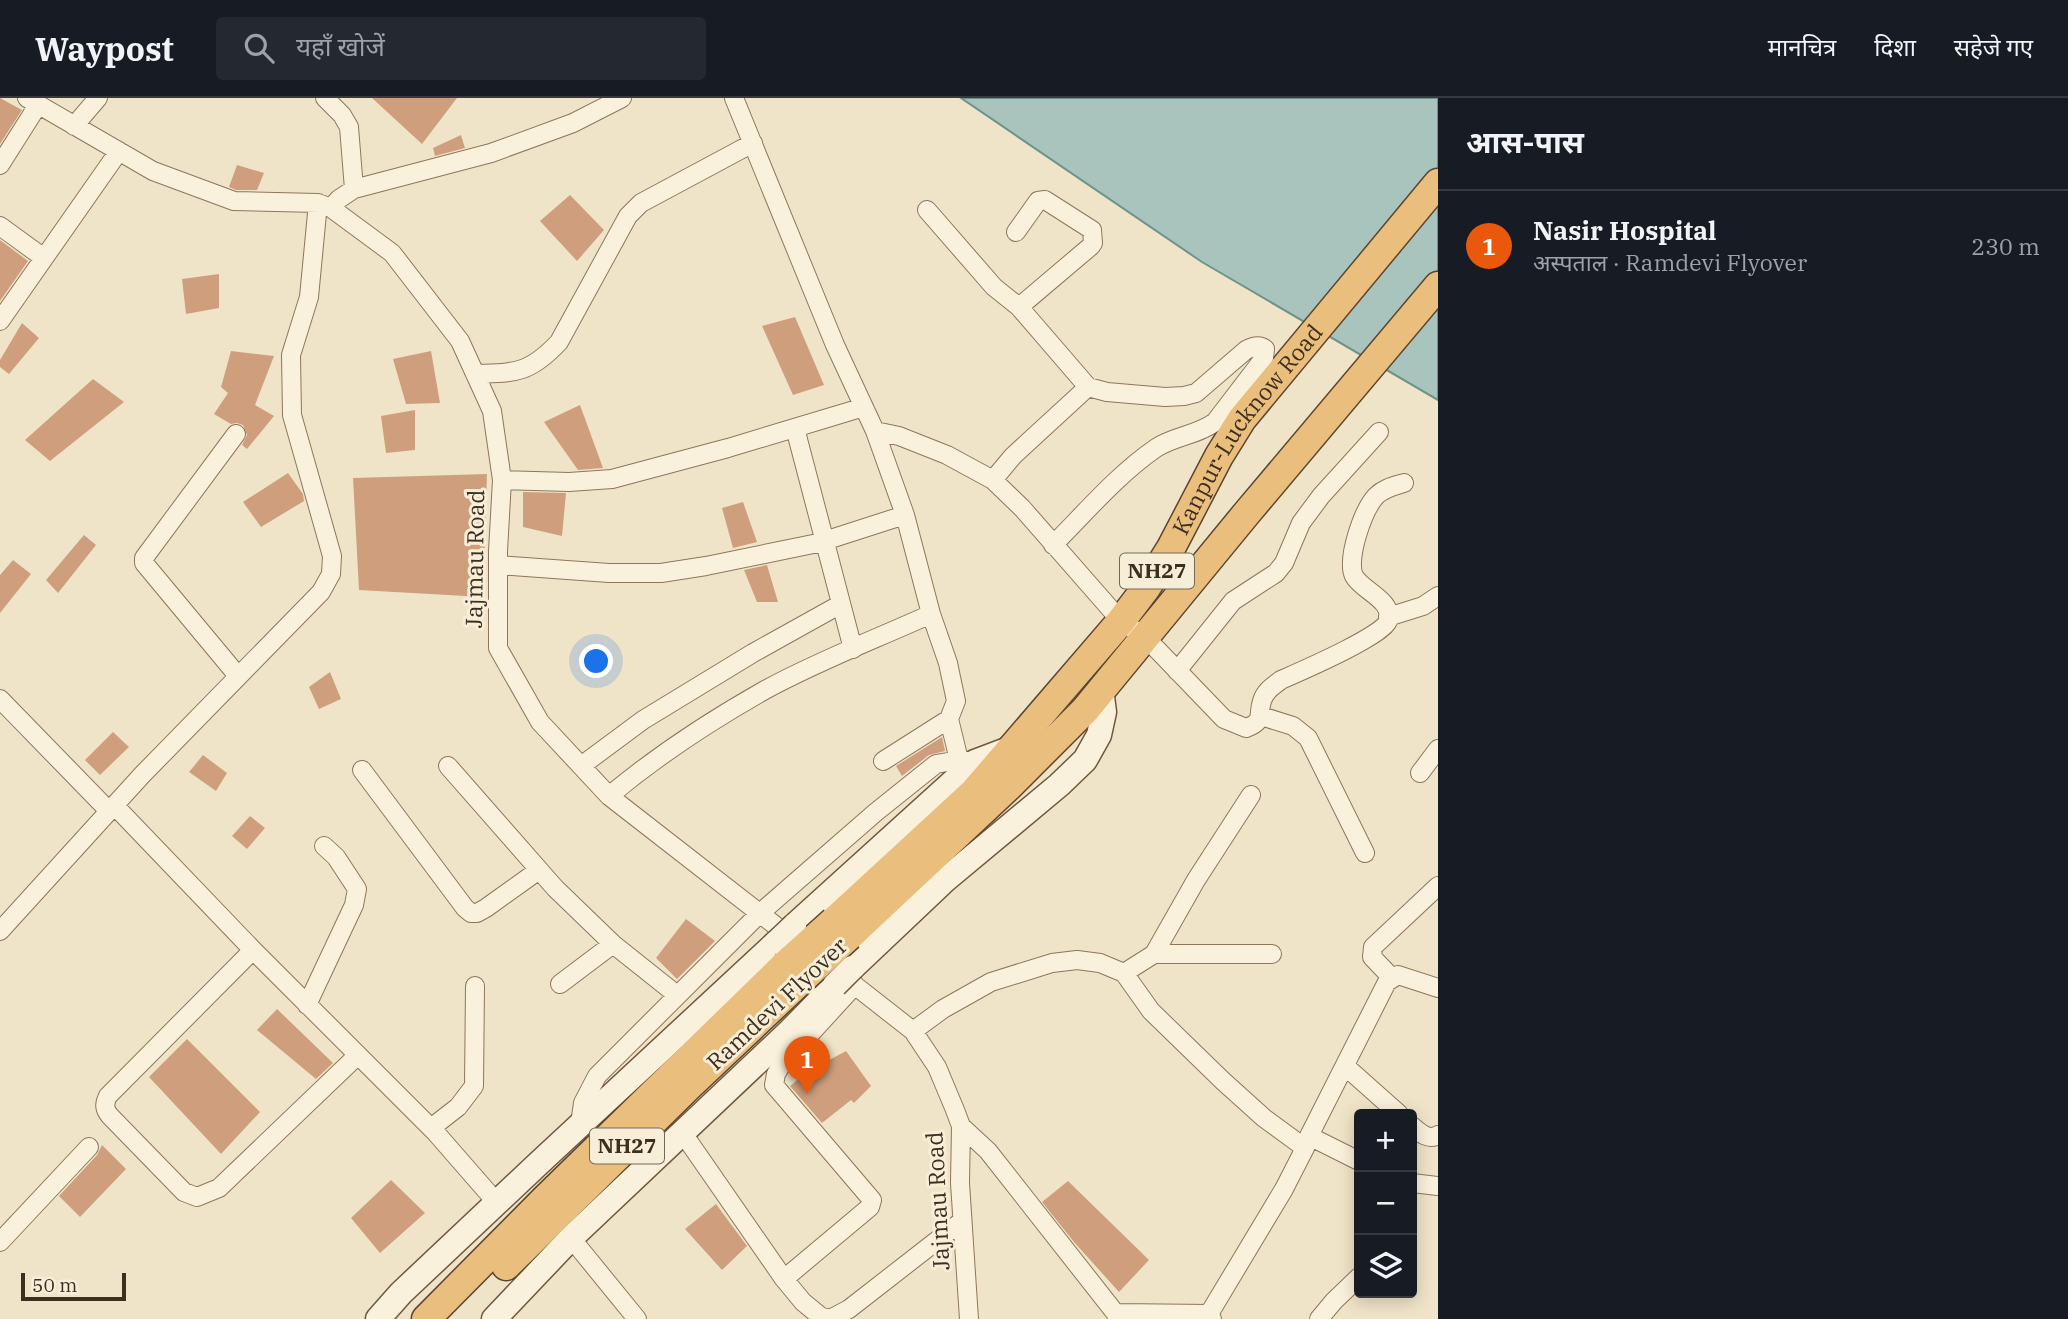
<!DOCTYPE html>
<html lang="hi">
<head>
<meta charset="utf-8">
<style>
	body { margin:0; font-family:"IBM Plex Serif","Noto Sans Devanagari",serif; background:#242831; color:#f1f3f6 }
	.controls { position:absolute; right:21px; bottom:21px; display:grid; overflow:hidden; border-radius:7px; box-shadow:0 4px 18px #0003 }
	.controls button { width:63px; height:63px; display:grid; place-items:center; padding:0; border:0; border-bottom:2px solid #363941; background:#171b24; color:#f1f3f6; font:35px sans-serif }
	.scale { position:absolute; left:21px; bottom:18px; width:105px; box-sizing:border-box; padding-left:7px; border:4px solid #3d2e20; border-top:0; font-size:19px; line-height:24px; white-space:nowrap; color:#3d2e20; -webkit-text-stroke:5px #f7eed8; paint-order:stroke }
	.you { position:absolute; left:597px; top:564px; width:24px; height:24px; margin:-18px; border:5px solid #fff; border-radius:50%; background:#1a73e8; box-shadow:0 0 0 10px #1a73e833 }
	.badge { display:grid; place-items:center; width:46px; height:46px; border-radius:50%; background:#ea580c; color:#fff; font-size:23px; font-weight:700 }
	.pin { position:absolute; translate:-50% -58px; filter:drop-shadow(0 2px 4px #0008) }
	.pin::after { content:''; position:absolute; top:37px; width:24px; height:21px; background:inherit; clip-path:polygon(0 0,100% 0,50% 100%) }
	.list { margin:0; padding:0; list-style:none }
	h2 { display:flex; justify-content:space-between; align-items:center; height:91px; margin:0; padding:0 28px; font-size:30px }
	h2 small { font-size:23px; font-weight:400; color:#9ea1a6 }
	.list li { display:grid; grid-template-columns:46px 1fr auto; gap:21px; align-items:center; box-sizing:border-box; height:112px; padding:0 28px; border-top:2px solid #363941 }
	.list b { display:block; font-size:26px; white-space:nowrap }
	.list p { margin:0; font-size:23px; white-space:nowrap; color:#9ea1a6 }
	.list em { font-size:23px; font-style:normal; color:#9ea1a6 }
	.icon { flex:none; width:38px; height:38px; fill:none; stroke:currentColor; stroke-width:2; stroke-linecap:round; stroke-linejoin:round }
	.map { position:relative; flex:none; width:1438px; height:1221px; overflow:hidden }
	header { display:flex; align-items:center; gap:42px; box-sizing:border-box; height:98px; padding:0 35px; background:#171b24; border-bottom:2px solid #363941 }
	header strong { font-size:33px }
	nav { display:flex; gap:38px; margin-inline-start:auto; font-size:24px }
	.search { width:490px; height:63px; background:#242831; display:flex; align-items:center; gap:18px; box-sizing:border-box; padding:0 24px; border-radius:7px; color:#9ea1a6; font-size:26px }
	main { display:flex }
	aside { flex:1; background:#171b24 }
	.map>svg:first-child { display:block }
</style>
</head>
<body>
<header>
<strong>Waypost</strong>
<div class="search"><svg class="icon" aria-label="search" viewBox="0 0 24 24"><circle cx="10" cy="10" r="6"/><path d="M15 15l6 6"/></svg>यहाँ खोजें</div>
<nav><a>मानचित्र</a><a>दिशा</a><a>सहेजे गए</a></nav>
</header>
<main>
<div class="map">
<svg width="1438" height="1221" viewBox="0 0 1438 1221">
	<rect width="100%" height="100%" fill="#f0e4c8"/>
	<!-- water -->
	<path fill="#a9c4bc" stroke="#6f938a" stroke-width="2" d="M961 0H1438V302L1202 164Z"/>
	<!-- building -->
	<path fill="#cf9f7d" d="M0 0 22 12 0 46Z
		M372 0H457L422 46Z
		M461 37 465 50 435 58 433 50Z
		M237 67 264 75 257 92H236L229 89Z
		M570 97 604 132 577 163 540 123Z
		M0 142 28 163 0 203Z
		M219 176V210L186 216 182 181Z
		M795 219 824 287 793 297 762 228Z
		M22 225 39 240 9 276 0 269V262Z
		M231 253 274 258 255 307 274 318 247 351 242 347 247 337 243 327 237 325 231 326 214 316 228 295 221 289Z
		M431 253 440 305 406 306 393 261Z
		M93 281 124 304 50 363 25 342Z
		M580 307 603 370 578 372 544 324Z
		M415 312V352L386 355 381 318Z
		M288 375 303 396 304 403 261 429 243 404Z
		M487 376 483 499 359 492 353 380Z
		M523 394 566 395 562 438 523 429Z
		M743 404 757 444 733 450 722 410Z
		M84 437 96 447 58 495 46 482Z
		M13 462 31 476 0 515V477Z
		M767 467 778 504H757L744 472Z
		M330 574 341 601 319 611 309 589Z
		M113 634 129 649 100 677 85 662Z
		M942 639 945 653 929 657 902 678 896 668Z
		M203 657 227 675 216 693 189 674Z
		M250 718 265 730 247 751 232 738Z
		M686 821 715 843 677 881 656 860Z
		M277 911 333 965 316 981 257 932Z
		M187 941 260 1014 221 1056 149 979Z
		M846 953 871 988 854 1005 851 1002 822 1025 790 988 807 974Z
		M102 1047 126 1071 80 1119 59 1098 97 1057Z
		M391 1082 425 1115 380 1155 351 1120Z
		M1068 1083 1149 1162 1119 1194 1074 1144 1042 1104Z
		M716 1106 747 1148 722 1172 685 1131Z"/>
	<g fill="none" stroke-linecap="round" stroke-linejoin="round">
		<!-- minor casing -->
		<g stroke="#8d765c" stroke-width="20">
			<path id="minor" d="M27 0 153 73 234 103 318 105 331 110 392 155 460 243 492 313 502 382 498 453V550L540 624 609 698 794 842
				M325 0 342 17 349 29 354 91
				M734 0 835 247 875 333 905 417 931 516 948 565 956 603 949 621 883 663
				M74 28 98 0
				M0 67 38 7
				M331 110 339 101 354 91 491 55 573 25 622 0
				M927 112 994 189 1019 209 1088 289 1107 294 1165 299 1184 298 1196 295 1246 252C1252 249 1259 246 1265 251L1264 260 1215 324C1198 337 1174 338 1156 350 1117 377 1086 414 1053 447
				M0 128 44 160
				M1016 134 1038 103 1045 102 1092 132 1093 145 1091 148 1019 209
				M0 223 119 53
				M475 276C516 275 530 275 559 244L628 118 641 105 753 45
				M795 330 853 551
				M875 333 899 338 947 357 993 382 1022 410 1121 523 1145 539 1224 621 1246 630C1265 623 1257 618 1262 603 1265 593 1273 588 1281 582 1299 574 1383 538 1388 523 1394 502 1362 493 1354 478 1346 461 1363 412 1376 398 1384 390 1394 388 1404 385
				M236 336 144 460V465L238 578
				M502 382 569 384 612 381 728 350 864 309
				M993 382 1013 358 1088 289
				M498 467 609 475H661L706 468 818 445 905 417
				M1388 519 1423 508 1438 498
				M1177 573 1233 503 1276 475 1284 465 1301 425 1321 398 1379 334
				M0 601 109 713
				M1261 618 1293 628 1308 640 1365 755
				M949 621 959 662
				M448 668 555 790 613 846 677 897
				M581 668 643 622 753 555 841 506
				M362 672 465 810 471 815H477L486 810 539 772
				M1420 675 1438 651
				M609 698C658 657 710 623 765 592 818 563 876 541 931 516
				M114 707 253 852 436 1035 497 1105
				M0 833 142 677 321 494 331 476 332 458 292 317 291 257 309 199 318 105
				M253 852 108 998C104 1006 104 1011 110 1018L184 1094 197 1099 219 1090 358 957
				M1154 856H1272
				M834 871 913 933 937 969 955 1012 961 1028 960 1085 969 1221
				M1124 875 1154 856 1196 782 1251 697
				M1392 880 1372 859 1373 849 1438 788
				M560 886 613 846
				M307 907 354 807 357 791 336 759 324 748
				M913 933 943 911 991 884 1052 865 1077 862 1100 865 1124 875 1151 913 1223 983 1264 1020 1305 1050
				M1345 968 1399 1016
				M580 1026 583 1005 597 978 759 816 876 714 936 666 959 662 975 664
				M961 1028 988 1053 1120 1221
				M1412 1028C1419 1034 1428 1043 1438 1037
				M431 1030 458 1009 474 988 475 888
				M682 1034 784 1181 803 1204 820 1218 830 1221 849 1211 962 1123
				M1309 1038 1387 884 1398 877 1438 890
				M1412 1085 1438 1088
				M571 1140 637 1221
				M0 1144 89 1049
				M784 1181 870 1109 872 1102 774 987 776 976 780 969 855 887
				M1115 1215 1209 1216 1212 1221
				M1209 1216 1284 1091 1305 1050 1309 1038 1359 1063
				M1319 1221 1334 1203 1359 1179"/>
		</g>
		<!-- secondary casing -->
		<g stroke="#6f573f" stroke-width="27">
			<path id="secondary" d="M794 828 975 664 1012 650
				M852 870 945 782 1059 687 1085 662 1099 637 1104 614 1101 591
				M378 1221 401 1195 539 1065 777 844
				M494 1221 571 1140 790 933 835 887"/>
		</g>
		<!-- trunk casing -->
		<g stroke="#5b4430" stroke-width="31">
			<g id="trunk">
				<path id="s1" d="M834 823 974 694 1121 523 1146 490 1171 450 1219 358 1242 321 1438 85"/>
				<path d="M849 838 1009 688 1085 612 1246 416 1438 188"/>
				<path d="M506 1168 689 988 798 885"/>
				<path d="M426 1221 545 1101 785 867"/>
			</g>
		</g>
		<!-- minor -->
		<use href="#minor" stroke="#faf1dc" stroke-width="18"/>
		<!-- secondary -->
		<use href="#secondary" stroke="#faf1dc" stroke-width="24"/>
		<!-- trunk -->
		<use href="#trunk" stroke="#eabe7c" stroke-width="28"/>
		<!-- secondary-bridge casing -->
		<g stroke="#6f573f" stroke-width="27" stroke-linecap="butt">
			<path id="secondary-bridge" d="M777 844 794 828
				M835 887 852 870"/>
		</g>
		<!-- trunk-bridge casing -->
		<g stroke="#5b4430" stroke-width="31" stroke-linecap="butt">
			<path id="trunk-bridge" d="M785 867 834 823
				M798 885 849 838"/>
		</g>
		<!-- secondary-bridge -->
		<use href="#secondary-bridge" stroke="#faf1dc" stroke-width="24"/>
		<!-- trunk-bridge -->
		<use href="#trunk-bridge" stroke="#eabe7c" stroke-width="28"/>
	</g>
	<g text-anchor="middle" stroke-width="6" stroke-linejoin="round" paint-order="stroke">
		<!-- shield labels -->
		<g fill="#f7eed8" stroke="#756857" stroke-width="2">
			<rect x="1120" y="455.5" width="74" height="35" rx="5"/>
			<rect x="590" y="1030.5" width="74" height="35" rx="5"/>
		</g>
		<g font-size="21" font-weight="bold" fill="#3d2e20">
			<text x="1157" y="480">NH27</text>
			<text x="627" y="1055">NH27</text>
		</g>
		<!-- street labels -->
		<g font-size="23" fill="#3d2e20" stroke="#f7eed8">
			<text dy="8" stroke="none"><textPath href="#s1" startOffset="646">Kanpur-Lucknow Road</textPath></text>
			<text transform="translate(475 461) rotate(-89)" y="8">Jajmau Road</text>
			<text transform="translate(777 906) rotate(-43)" y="8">Ramdevi Flyover</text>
			<text transform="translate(938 1103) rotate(-93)" y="8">Jajmau Road</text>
		</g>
	</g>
</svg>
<div class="controls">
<button>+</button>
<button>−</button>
<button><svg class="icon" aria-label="layers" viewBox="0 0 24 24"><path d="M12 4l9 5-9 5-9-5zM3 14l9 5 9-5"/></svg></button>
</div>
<div class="scale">50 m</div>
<div class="you"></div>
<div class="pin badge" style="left:807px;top:996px">1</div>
</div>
<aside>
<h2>आस-पास<small></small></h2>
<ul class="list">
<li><span class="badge">1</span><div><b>Nasir Hospital</b><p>अस्पताल · Ramdevi Flyover</p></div><em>230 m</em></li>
</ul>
</aside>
</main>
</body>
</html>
